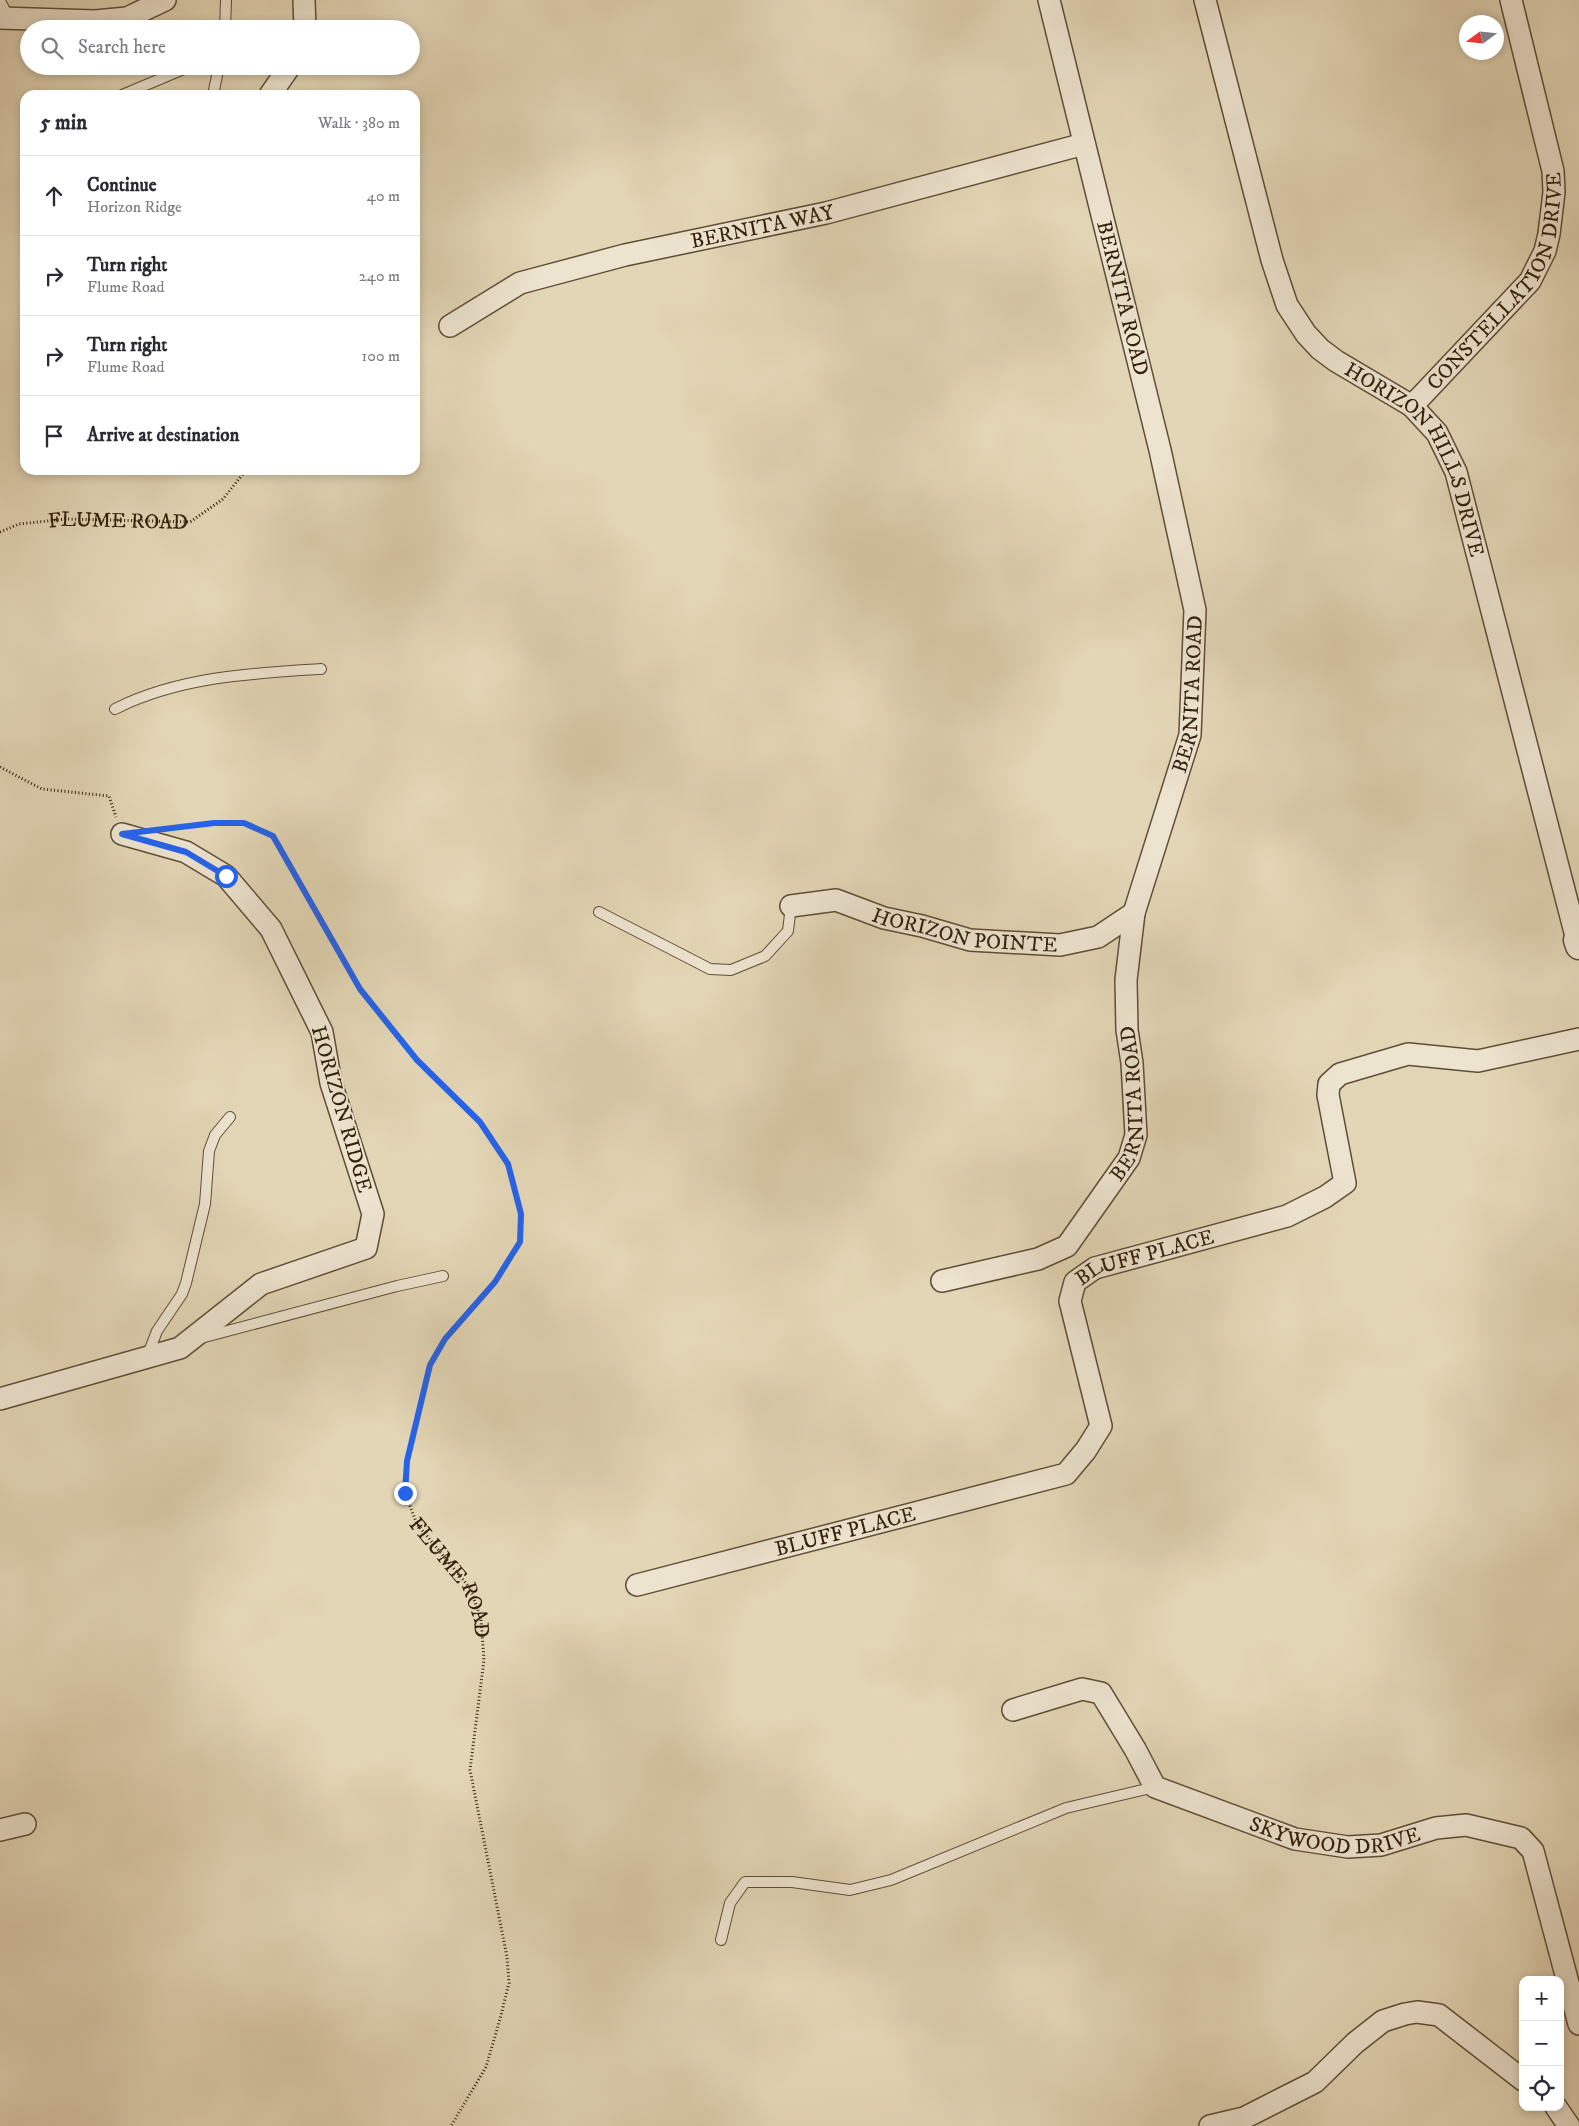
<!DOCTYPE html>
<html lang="en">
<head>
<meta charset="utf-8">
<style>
	body { margin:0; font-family:"IM FELL DW Pica",serif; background:#f2f2f3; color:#2b2b33 }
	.controls { position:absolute; right:15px; bottom:15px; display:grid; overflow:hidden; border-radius:10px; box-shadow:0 2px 8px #0003 }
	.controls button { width:45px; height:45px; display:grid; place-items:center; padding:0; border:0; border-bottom:1px solid #e1e1e2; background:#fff; color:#2b2b33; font:25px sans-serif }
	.compass { position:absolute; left:1459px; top:15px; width:45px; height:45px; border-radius:50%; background:#fff; box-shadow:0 2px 8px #0003; rotate:255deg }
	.stop { position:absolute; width:15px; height:15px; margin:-11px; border:4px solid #2563eb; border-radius:50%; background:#fff }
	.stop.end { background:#2563eb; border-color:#fff; box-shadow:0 1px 5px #0008 }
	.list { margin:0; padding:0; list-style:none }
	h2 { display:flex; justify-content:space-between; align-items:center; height:65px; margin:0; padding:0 20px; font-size:21px }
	h2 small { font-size:16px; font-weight:400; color:#7c7c81 }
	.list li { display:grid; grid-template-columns:32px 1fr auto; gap:15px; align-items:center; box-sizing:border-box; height:80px; padding:0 20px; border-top:1px solid #e1e1e2 }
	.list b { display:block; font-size:19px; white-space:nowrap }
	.list p { margin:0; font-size:16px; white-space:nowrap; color:#7c7c81 }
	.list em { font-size:16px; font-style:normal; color:#7c7c81 }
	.icon { flex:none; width:28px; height:28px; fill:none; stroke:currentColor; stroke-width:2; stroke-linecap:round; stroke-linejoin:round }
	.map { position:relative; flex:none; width:1579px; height:2126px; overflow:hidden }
	.search { position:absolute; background:#fff; box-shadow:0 2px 8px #0003; left:20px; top:20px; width:400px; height:55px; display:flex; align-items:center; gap:12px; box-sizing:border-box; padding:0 18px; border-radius:28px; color:#7c7c81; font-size:19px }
	.panel { position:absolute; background:#fff; box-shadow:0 2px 8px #0003; left:20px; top:90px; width:400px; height:385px; border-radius:15px }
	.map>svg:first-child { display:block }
</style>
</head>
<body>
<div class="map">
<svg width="1579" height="2126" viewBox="0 0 1579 2126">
	<rect width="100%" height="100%" fill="#e3d6b6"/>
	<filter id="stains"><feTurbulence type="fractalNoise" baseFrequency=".004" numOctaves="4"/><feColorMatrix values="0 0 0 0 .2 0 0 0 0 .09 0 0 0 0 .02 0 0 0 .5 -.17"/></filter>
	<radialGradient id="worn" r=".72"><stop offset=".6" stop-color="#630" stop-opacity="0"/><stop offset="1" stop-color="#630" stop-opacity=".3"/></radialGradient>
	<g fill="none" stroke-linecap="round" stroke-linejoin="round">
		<!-- service casing -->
		<g stroke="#5f4e36" stroke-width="12">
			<path id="service" d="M0 1 9 18
				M225 29 226 0
				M122 95 191 66
				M213 95 219 66
				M115 709C178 677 252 673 321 669
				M599 912 710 969 731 970 765 956 788 931 791 906
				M201 1338 397 1286 443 1276
				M147 1357 157 1331 182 1294 186 1283 205 1204 209 1151 215 1135 230 1117
				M721 1940 730 1903 745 1882H792L850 1890 891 1880 1066 1808 1155 1787"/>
		</g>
		<!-- minor casing -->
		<g stroke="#5f4e36" stroke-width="24">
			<g id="minor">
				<path d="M304 0 305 29"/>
				<path id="s3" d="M1205 0 1272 260 1287 305 1306 334 1320 349 1336 361 1412 406 1437 433 1456 472 1577 940"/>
				<path d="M0 18 95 21 127 18 165 0"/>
				<path d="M270 95 290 66"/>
				<path id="s4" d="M450 326 520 283 625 255 826 213 1084 144"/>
				<path id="s5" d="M1412 406 1530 281 1545 251 1549 234 1554 192 1553 171 1511 0"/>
				<path id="s6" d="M791 906 836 900 884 918 922 926 970 940 1060 945 1098 937 1134 913"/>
				<path id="s7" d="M942 1281 1038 1259 1067 1246 1129 1158 1136 1135 1132 1063 1127 1030 1126 980 1134 913 1190 735 1195 610 1160 450 1049 0"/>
				<path d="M0 1399 180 1348 261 1284 366 1248 373 1214 331 1083 322 1032 271 929 226 876 186 852 122 834"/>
				<path id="s8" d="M637 1585 1066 1474 1086 1450 1101 1426 1070 1301 1075 1282 1095 1268 1287 1216 1325 1197 1345 1183 1328 1095 1329 1084 1340 1074 1408 1054 1478 1061 1579 1039"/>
				<path id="s9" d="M1013 1710 1082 1689 1101 1693 1135 1749 1155 1787 1295 1839 1348 1847 1381 1845 1436 1828 1466 1825 1521 1838 1533 1851 1579 2024"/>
				<path d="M0 1830 25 1824"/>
				<path d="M1556 2107 1569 2126"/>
				<path d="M1210 2126 1244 2118 1315 2082 1355 2043 1383 2021 1405 2014 1417 2012 1439 2015 1523 2080"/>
			</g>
		</g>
		<!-- tertiary casing -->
		<g stroke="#5f4e36" stroke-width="29">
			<path id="tertiary" d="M1579 939 1577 940 1579 946"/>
		</g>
		<!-- path -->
		<g stroke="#33210c" stroke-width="3" stroke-dasharray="1 2.5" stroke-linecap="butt">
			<path id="s1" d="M0 532 19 524 66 519 190 522 223 499 246 470"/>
			<path d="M0 767 42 789 109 796 116 817"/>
			<path id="s2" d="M173 827 214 823H244L273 836 361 989 417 1060 479 1121 507 1164 521 1214 520 1242 495 1282 445 1339 430 1365 407 1461 405 1493 417 1524 470 1588 481 1619 484 1660 470 1770 507 1957 509 1983 500 2019 486 2067 451 2126"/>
		</g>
		<!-- service -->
		<use href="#service" stroke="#ede4d0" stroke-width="10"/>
		<!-- minor -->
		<use href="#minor" stroke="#ede4d0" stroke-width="21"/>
		<!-- tertiary -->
		<use href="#tertiary" stroke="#ede4d0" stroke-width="26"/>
	</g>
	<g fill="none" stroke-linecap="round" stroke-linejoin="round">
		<!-- route -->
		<path stroke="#2563eb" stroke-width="6" d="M226 876 186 852 122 834 214 823H244L273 836 360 989 417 1060 480 1122 508 1164 521 1214 520 1242 495 1282 445 1339 430 1365 407 1461 405 1493"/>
	</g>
	<g text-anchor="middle" stroke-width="4" stroke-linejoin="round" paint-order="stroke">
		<!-- street labels -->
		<g font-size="21" fill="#33210c" stroke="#ede4d0">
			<text dy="7" stroke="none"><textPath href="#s4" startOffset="331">BERNITA WAY</textPath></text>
			<text dy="7" stroke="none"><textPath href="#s5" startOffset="156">CONSTELLATION DRIVE</textPath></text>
			<text transform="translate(1123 298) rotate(76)" y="7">BERNITA ROAD</text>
			<text dy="7" stroke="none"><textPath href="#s3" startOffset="525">HORIZON HILLS DRIVE</textPath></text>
			<text dy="7" stroke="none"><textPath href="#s1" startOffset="120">FLUME ROAD</textPath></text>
			<text dy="7" stroke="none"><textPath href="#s7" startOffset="712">BERNITA ROAD</textPath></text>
			<text dy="7" stroke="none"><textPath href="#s6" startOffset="179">HORIZON POINTE</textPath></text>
			<text dy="7" stroke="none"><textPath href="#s7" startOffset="292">BERNITA ROAD</textPath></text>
			<text transform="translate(342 1109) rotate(74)" y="7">HORIZON RIDGE</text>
			<text dy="7" stroke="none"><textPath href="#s8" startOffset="726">BLUFF PLACE</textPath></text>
			<text dy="7" stroke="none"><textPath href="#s8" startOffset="215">BLUFF PLACE</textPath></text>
			<text dy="7" stroke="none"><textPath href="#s2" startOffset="970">FLUME ROAD</textPath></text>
			<text dy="7" stroke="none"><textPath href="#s9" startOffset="389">SKYWOOD DRIVE</textPath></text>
		</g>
	</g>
	<rect width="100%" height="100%" filter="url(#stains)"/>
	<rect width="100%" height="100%" fill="url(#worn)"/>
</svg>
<div class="controls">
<button>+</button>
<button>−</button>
<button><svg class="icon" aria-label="locate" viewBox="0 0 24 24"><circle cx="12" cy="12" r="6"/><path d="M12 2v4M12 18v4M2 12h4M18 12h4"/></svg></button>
</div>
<svg class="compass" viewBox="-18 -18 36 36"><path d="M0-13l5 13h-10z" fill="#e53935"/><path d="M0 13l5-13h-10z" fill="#7c7c81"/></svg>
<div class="stop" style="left:226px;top:876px"></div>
<div class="stop end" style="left:405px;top:1493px"></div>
<div class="search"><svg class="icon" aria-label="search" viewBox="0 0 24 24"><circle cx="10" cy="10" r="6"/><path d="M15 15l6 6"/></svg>Search here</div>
<section class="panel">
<h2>5 min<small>Walk · 380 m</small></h2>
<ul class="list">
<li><svg class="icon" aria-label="ahead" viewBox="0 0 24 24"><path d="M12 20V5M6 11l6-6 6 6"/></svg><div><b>Continue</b><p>Horizon Ridge</p></div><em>40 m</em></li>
<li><svg class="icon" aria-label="right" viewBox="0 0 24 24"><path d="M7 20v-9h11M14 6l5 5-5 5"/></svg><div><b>Turn right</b><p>Flume Road</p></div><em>240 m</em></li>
<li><svg class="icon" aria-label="right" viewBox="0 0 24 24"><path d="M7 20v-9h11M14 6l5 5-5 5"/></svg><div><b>Turn right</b><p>Flume Road</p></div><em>100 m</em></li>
<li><svg class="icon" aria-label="arrive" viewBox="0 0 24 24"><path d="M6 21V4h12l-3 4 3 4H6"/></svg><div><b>Arrive at destination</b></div></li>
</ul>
</section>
</div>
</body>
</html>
